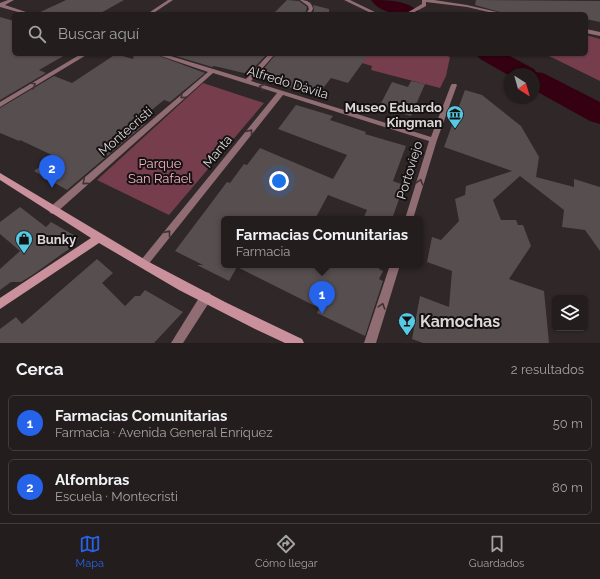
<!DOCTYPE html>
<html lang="es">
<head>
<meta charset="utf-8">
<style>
	body { margin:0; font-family:Raleway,sans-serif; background:#2f2a2b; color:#f1f3f6 }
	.controls { position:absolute; right:12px; bottom:12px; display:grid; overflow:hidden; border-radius:6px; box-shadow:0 1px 3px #0004 }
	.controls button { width:36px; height:36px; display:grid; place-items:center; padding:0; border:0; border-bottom:1px solid #403b3c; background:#231d1e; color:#f1f3f6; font:20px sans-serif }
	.compass { position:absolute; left:504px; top:68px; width:36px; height:36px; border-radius:50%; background:#231d1e; box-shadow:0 1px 3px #0004; rotate:143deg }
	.you { position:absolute; left:279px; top:181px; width:14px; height:14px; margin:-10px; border:3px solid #fff; border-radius:50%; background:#1a73e8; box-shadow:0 0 0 6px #1a73e833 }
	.badge { display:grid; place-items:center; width:26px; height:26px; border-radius:50%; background:#2563eb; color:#fff; font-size:13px; font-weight:700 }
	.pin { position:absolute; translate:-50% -33px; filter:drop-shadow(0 1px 2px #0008) }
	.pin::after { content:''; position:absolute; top:21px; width:14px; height:12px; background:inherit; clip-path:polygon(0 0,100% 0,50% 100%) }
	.popup { position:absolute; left:221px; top:216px; width:202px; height:52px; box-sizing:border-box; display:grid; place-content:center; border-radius:6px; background:#231d1e; filter:drop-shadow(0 1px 3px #0005); font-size:13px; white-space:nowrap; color:#a3a2a4 }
	.popup b { font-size:15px; color:#f1f3f6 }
	.popup::after { content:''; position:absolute; left:50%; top:100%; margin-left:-8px; border:8px solid transparent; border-top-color:#231d1e }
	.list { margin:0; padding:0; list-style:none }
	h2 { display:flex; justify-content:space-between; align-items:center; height:52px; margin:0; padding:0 16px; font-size:17px }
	h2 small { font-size:13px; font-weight:400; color:#a3a2a4 }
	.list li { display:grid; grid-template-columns:26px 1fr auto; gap:12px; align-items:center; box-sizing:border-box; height:56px; margin:0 8px 8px; padding:0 8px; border:1px solid #403b3c; border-radius:6px }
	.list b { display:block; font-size:15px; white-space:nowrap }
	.list p { margin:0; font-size:13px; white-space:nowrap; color:#a3a2a4 }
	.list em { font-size:13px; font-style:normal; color:#a3a2a4 }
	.icon { flex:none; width:22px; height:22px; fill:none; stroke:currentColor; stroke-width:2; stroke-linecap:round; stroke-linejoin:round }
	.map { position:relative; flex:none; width:600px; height:343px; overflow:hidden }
	.search { position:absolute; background:#231d1e; box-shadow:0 1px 3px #0004; left:12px; right:12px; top:12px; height:44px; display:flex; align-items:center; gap:10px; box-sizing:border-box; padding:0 14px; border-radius:6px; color:#a3a2a4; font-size:15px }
	.sheet { height:180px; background:#231d1e }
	nav { display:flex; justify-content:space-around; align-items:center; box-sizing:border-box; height:56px; border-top:1px solid #403b3c; background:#231d1e; font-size:11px; color:#a3a2a4 }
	nav a { display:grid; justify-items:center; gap:2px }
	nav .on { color:#2563eb }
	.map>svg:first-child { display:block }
</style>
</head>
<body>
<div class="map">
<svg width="600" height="343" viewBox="0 0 600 343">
	<rect width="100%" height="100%" fill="#2f2728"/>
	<!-- green -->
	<path fill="#763e4c" d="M586 35 600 39V81L545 54H586Z
		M368 54H442L450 57 446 76 440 88 371 70 372 66 362 63Z
		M203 83 264 103 169 215 97 180Z"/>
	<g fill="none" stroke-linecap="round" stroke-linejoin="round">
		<!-- river -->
		<path fill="#340012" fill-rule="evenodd" d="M371 0C388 0 410 0 420 14 404 14 382 16 371 0Z
			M476 54H506L534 69 536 72 543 73 600 102V124L590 121 534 90V74H510V76L480 59Z"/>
	</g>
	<!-- building -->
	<path fill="#574e4f" d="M66 0H124L99 14H36Z
		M287 0 299 1 307 7 305 14H273Z
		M476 0 600 1V22L586 19V14H507L475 5Z
		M313 5 329 9V14H312L314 10Z
		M0 17 14 21V54H67L39 70 46 73 0 100Z
		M116 54 133 59 134 54H154L205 73 170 102 164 100 138 121 145 124 67 190 34 171 54 156 20 140 19 141 0 133V108L54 76 72 83Z
		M169 54H267L248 74 214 66 212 67Z
		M276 54H369L348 83 331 78 317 96 257 77Z
		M411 81 425 84 411 116 379 107 392 82 408 87Z
		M465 90 482 95 521 126 539 157 536 177 574 187V179L600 187V251L585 230 562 227 564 210 520 176 493 200 501 220H516L518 225H523L531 246 509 279 544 291 549 343H423L412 339 420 296 449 307 452 271 427 262 432 237 441 240 459 221 455 199 465 195 466 186 512 171 444 147Z
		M296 105 333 116 330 120 366 132 365 134 406 146 393 181 404 185 392 219H363L367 210 328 195 315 219H224V265H380L379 269 383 271 379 279 383 281 365 336 317 313 319 308 237 267 229 281 197 265H203L175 251 227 182 230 183 244 164 247 165 260 148 333 179 347 155 278 129Z
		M20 207 46 227 51 222 79 238 69 249 31 276 21 282H11L0 290V269L20 251 0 234V222Z
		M97 259 113 273 102 283 125 306 135 296H140L145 290 183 312 154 343H0V329L16 317 22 324Z"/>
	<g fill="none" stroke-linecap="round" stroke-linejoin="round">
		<!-- lane -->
		<path fill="#906c73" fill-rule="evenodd" d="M206 292 210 293 211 297 210 301 183 343H171L202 293Z"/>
		<!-- street -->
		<path fill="#906c73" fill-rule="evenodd" d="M8 0H14L5 5 32 14H25L0 7V3Z
			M168 0H173L152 14H147Z
			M300 0C307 0 312 2 313 9L310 14H306L309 9 308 6Z
			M344 0H350L379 14H373Z
			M422 0H434L467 5 506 14H497L467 7 426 2V6L411 14H405L422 4Z
			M586 29 600 32V36L586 33Z
			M81 54H88L0 107V102Z
			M155 54H164L246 79 269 54H275L251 81 431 137 451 85 452 84H456L457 85 437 140 413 219H405L429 141 283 95 147 266 144 268 141 266 139 263 141 260 277 93 213 73 56 213 53 214 50 213 49 210 50 207 208 72Z
			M390 265H400L376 343H364Z"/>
		<!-- secondary -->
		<path fill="#ca919c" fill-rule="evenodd" d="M0 173 149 262 225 302 302 339 304 343H285L255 329 179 290 99 243 0 309V298L91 238 0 180Z"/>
	</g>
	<!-- one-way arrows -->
	<defs><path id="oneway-chevron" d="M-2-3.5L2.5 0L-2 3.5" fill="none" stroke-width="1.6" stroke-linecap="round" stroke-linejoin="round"/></defs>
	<g stroke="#403134">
		<use href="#oneway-chevron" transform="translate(33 85) rotate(-31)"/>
		<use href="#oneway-chevron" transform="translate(262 87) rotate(-163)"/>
		<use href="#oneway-chevron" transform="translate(183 96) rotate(139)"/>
		<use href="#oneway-chevron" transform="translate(250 132) rotate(-51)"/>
		<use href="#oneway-chevron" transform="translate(85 182) rotate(139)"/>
		<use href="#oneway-chevron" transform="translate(420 182) rotate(-73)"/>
		<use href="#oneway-chevron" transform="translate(168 233) rotate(-51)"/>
		<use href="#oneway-chevron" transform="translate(382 306) rotate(-73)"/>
	</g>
	<!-- icons -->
	<defs>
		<g id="museum-pin" transform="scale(0.9)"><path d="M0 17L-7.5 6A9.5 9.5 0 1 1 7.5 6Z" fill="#58c9e3" stroke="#151112"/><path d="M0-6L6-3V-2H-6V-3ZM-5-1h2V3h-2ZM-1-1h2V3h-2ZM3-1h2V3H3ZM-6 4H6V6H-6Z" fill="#111"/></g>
		<g id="shop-pin" transform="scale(0.9)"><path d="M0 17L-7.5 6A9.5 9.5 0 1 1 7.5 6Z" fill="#58c9e3" stroke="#151112"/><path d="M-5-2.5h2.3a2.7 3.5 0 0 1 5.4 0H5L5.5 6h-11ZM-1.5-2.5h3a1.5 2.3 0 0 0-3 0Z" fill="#111"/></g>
		<g id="bar-pin" transform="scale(0.9)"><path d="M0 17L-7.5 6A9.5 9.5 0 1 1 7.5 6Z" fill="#58c9e3" stroke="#151112"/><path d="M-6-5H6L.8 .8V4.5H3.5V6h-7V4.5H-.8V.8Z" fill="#111"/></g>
	</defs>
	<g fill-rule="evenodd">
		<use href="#museum-pin" x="455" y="114"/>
		<use href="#shop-pin" x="24" y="239"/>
		<use href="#bar-pin" x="407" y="321"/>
	</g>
	<g text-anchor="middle" stroke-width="4" stroke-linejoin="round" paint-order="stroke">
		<!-- street labels -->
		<g font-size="13" fill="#ddd7d8" stroke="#151112">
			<text transform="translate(288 82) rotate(17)" y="5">Alfredo Dàvila</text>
			<text transform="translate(125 131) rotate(-41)" y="5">Montecristi</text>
			<text transform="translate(217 151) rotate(-51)" y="5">Manta</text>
			<text transform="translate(409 170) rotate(-73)" y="5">Portoviejo</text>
		</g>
		<!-- poi labels -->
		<g font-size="13" font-weight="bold" fill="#ddd7d8" stroke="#151112" text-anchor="end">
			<text x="442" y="112">Museo Eduardo<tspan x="442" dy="15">Kingman</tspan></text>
			<text x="37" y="244" text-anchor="start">Bunky</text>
		</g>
		<!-- park labels -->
		<g font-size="13" fill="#f4b1be" stroke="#151112">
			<text x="160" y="168">Parque<tspan x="160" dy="15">San Rafael</tspan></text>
		</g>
		<!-- near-poi labels -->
		<g font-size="16" font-weight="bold" fill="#ddd7d8" stroke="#151112" text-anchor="start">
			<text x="420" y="327">Kamochas</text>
		</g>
	</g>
</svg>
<div class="controls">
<button><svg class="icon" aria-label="layers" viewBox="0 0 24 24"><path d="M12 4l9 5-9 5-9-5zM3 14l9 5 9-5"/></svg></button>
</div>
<svg class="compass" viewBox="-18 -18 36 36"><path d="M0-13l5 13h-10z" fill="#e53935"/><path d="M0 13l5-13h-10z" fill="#a3a2a4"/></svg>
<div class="you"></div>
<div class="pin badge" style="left:322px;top:314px">1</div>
<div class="popup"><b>Farmacias Comunitarias</b>Farmacia</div>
<div class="pin badge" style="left:52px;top:188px">2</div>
<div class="search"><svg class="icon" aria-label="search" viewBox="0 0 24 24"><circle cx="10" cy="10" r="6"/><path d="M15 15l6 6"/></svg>Buscar aquí</div>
</div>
<section class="sheet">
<h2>Cerca<small>2 resultados</small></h2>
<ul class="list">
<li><span class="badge">1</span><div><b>Farmacias Comunitarias</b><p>Farmacia · Avenida General Enríquez</p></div><em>50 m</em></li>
<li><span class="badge">2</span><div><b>Alfombras</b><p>Escuela · Montecristi</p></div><em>80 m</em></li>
</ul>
</section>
<nav>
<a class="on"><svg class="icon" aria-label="map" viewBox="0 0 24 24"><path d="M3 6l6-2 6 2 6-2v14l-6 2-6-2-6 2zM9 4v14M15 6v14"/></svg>Mapa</a>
<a><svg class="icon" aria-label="directions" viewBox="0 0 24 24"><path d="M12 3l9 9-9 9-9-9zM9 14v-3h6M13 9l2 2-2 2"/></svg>Cómo llegar</a>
<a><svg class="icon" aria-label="saved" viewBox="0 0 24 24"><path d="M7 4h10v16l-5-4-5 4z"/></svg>Guardados</a>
</nav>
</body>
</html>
